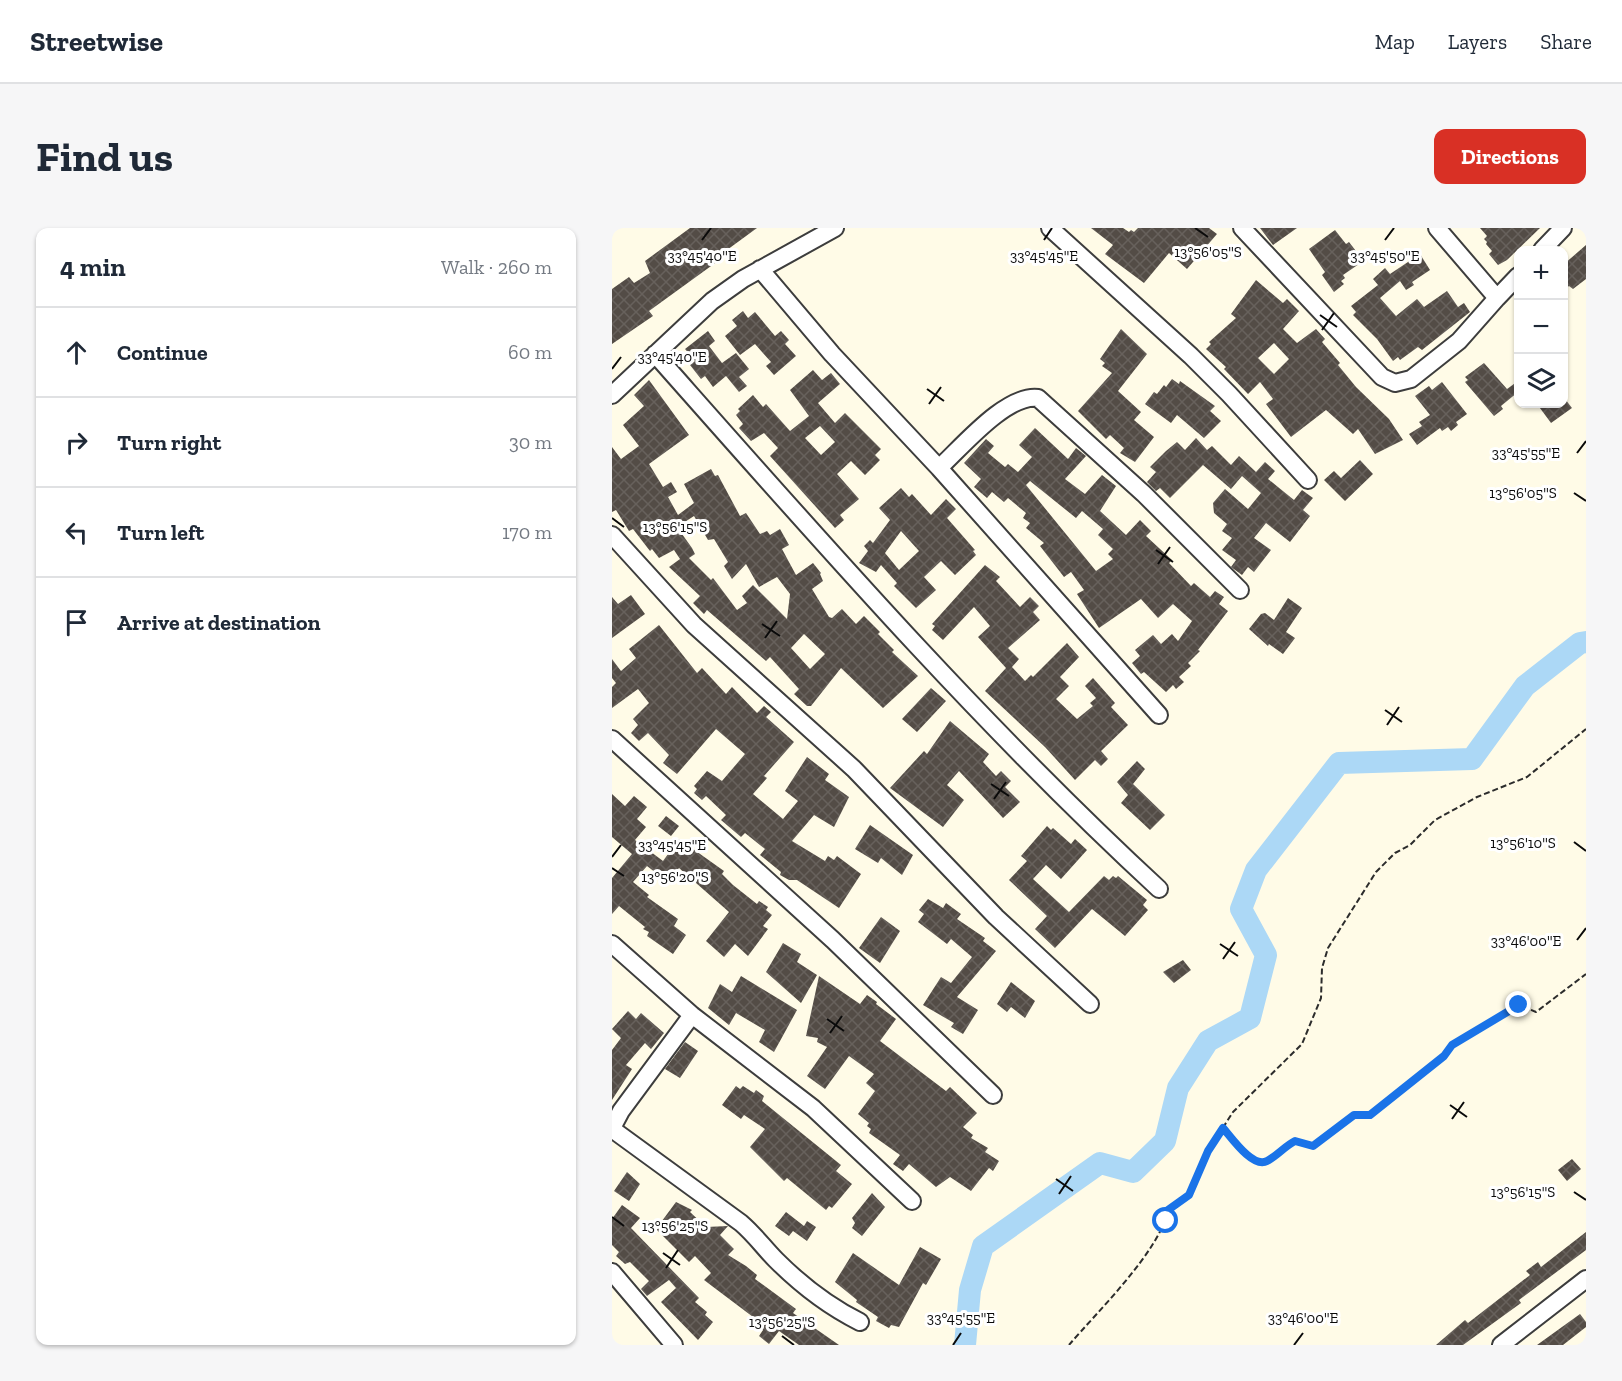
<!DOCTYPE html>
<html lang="en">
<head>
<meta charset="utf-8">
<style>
	body { margin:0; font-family:"Zilla Slab",serif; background:#f6f6f7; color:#1f2937 }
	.controls { position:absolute; right:18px; top:18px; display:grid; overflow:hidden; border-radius:12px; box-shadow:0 2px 4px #0004 }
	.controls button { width:54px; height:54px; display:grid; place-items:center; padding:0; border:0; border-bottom:2px solid #e0e1e3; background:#fff; color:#1f2937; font:30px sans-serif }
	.stop { position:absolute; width:18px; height:18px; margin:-14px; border:4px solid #1a73e8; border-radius:50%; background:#fff }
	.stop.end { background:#1a73e8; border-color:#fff; box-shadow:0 2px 6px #0008 }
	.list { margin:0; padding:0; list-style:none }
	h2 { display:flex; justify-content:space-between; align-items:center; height:78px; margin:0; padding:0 24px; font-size:26px }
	h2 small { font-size:20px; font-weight:400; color:#747a83 }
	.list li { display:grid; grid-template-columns:39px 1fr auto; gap:18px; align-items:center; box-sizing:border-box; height:90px; padding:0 24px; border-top:2px solid #e0e1e3 }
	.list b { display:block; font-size:22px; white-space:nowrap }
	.list em { font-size:20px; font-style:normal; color:#747a83 }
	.icon { flex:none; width:33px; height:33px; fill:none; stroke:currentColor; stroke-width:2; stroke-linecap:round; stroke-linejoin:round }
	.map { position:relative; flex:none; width:974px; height:1117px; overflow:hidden; border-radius:12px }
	header { display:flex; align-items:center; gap:36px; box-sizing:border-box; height:84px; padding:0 30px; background:#fff; border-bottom:2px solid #e0e1e3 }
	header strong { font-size:28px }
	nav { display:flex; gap:33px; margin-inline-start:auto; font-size:21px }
	.intro { display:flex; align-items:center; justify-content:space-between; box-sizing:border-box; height:144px; padding:0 36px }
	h1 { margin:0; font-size:42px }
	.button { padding:15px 27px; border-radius:12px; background:#d93025; color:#fff; font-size:21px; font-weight:700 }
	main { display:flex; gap:36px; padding:0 36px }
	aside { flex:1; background:#fff; border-radius:12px; box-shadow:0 2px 4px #0004 }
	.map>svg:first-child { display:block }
</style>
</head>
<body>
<header>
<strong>Streetwise</strong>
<nav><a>Map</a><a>Layers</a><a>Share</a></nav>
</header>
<div class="intro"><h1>Find us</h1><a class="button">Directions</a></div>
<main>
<aside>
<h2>4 min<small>Walk · 260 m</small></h2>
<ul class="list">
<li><svg class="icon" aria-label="ahead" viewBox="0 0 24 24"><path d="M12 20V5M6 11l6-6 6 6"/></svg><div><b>Continue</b></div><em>60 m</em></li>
<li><svg class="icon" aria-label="right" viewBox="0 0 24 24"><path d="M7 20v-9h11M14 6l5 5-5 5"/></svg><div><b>Turn right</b></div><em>30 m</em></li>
<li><svg class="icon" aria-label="left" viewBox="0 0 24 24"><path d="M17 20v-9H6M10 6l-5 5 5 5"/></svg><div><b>Turn left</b></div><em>170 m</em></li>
<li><svg class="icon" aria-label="arrive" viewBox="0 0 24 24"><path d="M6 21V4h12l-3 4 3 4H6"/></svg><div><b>Arrive at destination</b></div></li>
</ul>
</aside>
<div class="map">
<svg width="974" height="1117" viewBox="0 0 974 1117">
	<defs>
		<pattern id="building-cross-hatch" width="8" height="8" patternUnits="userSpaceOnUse" patternTransform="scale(1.5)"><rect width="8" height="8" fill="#534c46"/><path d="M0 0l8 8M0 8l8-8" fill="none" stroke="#67615c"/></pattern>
	</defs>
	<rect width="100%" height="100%" fill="#fffbe7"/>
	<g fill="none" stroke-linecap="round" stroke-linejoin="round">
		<!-- river -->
		<path stroke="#acd8f6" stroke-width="22" d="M353 1117 358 1062 371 1018 488 935 521 944 553 913 566 860 596 813 638 790 654 727 629 681 644 642 727 535 860 531 913 458 968 415 974 414"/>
	</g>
	<!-- building -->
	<path fill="url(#building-cross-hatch)" fill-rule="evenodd" d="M78 0H145L104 30 106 33 37 83 41 88 0 116V61L17 49 22 55 38 45 33 33Z
		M479 0H511L517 4 519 2 522 4 526 0H597L605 6 575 41 557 25 532 55 493 26 501 17Z
		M648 0H685L661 17Z
		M868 0H928L895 32 886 37 877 26 880 23 874 16 875 14 872 11 875 8Z
		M723 2 734 16 737 14 747 27 743 30 747 36 731 47 733 50 729 53 732 56 722 64 710 47 713 44 697 21Z
		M974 17V51L961 61 957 58 951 62V37Z
		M808 26 818 42 800 54 802 57 794 62 788 53 768 70 784 88 805 71 812 79 835 63 846 79 852 75 858 84 810 122 806 119 788 132 786 129 781 133 765 111 741 87 744 84 739 78 766 57 761 51 773 40 778 46Z
		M644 52 671 75 675 71 687 83 671 101 685 115 704 101 713 111 710 114 728 135 726 137 744 159 777 191 791 212 763 226 746 201 741 206 714 182 679 209 654 176 661 171 648 154 636 166 612 141 614 139 594 121 599 116 597 114 624 90 619 86ZM662 115 677 131 662 146 646 130Z
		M131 83 136 90 143 84 163 108 169 103 177 112 173 116 184 128 162 147 154 138 159 134 143 116 128 127 113 108 125 98 120 92Z
		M509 101 535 126 506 163 529 184 522 192 542 209 523 234 508 225 512 220 498 207 494 211 466 183 500 145 490 138 493 135 488 131Z
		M96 103 103 113 97 118 110 135 124 125 137 141 127 149 135 158 127 164 114 148 101 159 93 148 89 151 78 137 83 133 73 121Z
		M872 135 895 161 906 153V164L889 178 891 181 882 188 853 154 856 152 853 149Z
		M201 142 210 152 219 145 228 156 206 175 223 195 233 185 269 221 263 227 268 232 253 247 239 233 225 246 247 271 228 287 232 292 223 300 158 228 166 220 152 205 139 213 127 200 131 196 124 187 128 183 126 181 141 167 151 179 154 176 178 203 197 188 178 162ZM208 198 223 214 209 227 193 210Z
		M560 151 567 156 568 153 603 178 598 183 609 193 592 210 565 187 559 195 533 176 542 164 545 166 552 157 554 159Z
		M37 152 77 207 37 236 51 259 59 254 65 264 56 269 66 287 82 275 72 256 99 241 103 248 106 247 128 288 134 285 148 306 155 303 158 307 168 301 177 317 170 321 184 347 201 335 209 345 208 346 211 353 200 361 217 389 220 390 230 381 244 396 252 388 268 404 266 406 282 422 280 424 306 448 271 480 229 440 199 478H195L182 466 187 461 158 429 154 433 95 382 92 386 81 375 88 368 57 339 68 331 62 322 47 330 40 321 38 323 21 301 17 303 4 282 0 284V219L9 231 27 218 11 197 32 178 22 167ZM82 288 96 312 102 311 116 334 112 338 120 351 134 336 147 359 165 349 178 366 175 391 141 357 130 368 135 375 125 382 101 350 99 352 77 330 83 326 80 320 65 299ZM192 406 213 426 198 441 179 420Z
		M830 154 855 186 844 194 846 197 839 203 836 199 830 203 828 200 805 217 797 206 810 198 807 194 818 187 803 168 817 158 820 162Z
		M953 171 960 180 939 195 925 176H951Z
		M423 200 456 231 464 220 474 228 453 251 473 266 490 247 504 258 488 283 514 307 528 292 539 303 534 308 560 332 557 335 579 358 582 355 598 369 603 363 612 369 607 376 616 383 586 422 588 423 576 435 579 438 567 449 572 454 564 461 561 457 554 464 532 444 529 446 520 435 528 428 523 422 541 407 549 416 560 406 566 413 580 393 561 376 546 390 529 371 487 400 465 366 472 362 459 344 452 349 428 318 432 315 414 300 418 295 411 290 414 285 396 270 392 274 380 264 375 270 362 259 369 251 352 235 374 211 382 218 376 225 393 239 396 236 406 244 420 229 407 217ZM418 253 464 290 470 283 491 301 486 307 501 321 496 326 501 331 484 343 414 257Z
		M584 210 595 222 600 218 619 237 627 228 644 244 653 234 663 243 656 251 682 272 690 262 701 270 691 282 698 288 678 314 654 295 642 310 659 322 642 344 636 339 630 347 619 339 624 332 610 322 620 310 610 303 615 296 602 285 601 275 613 261 636 281 649 265 630 248 619 261 591 237 558 270 548 260 544 263 535 254 544 244 538 239 554 223 565 214 573 222Z
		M748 232 761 246 733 273 712 252 722 243 729 250Z
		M289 260 297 269 300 266 319 287 334 271 344 281 335 290 363 322 361 323 364 327 343 347 329 333 312 349 324 362 304 380 282 358 285 355 269 337 264 344 247 335 256 323 252 318 258 312 261 315 278 292 267 280ZM289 303 307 323 287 342 273 325Z
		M373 337 388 349 384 353 408 379 418 369 427 378 421 384 428 392 396 420 407 431 400 439 413 453 419 447 421 449 455 415 467 429 448 449 457 458 444 471 465 491 481 478 478 475 484 470 473 458 481 450 503 475 499 479 516 497 489 523 496 531 489 538 483 532 463 552 433 519 373 463 394 440 366 409 378 398 362 379 331 412 320 402 323 398 320 396Z
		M19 367 33 386 0 410V369L6 376Z
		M676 370 690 380 674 404 683 410 671 426 657 416 656 418 637 401 649 386 653 385 662 392Z
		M47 397 85 445 90 440 114 466 120 459 145 485 152 478 159 484 154 489 182 514 152 548 155 550 141 566 171 591 186 573 173 563 195 529 217 546 213 552 237 569 222 599 202 587 180 613 213 633 216 628 222 632 225 628 249 646 227 680 185 652H177L168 647 169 644 148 627 153 621 133 605 129 609 109 592 114 587 94 568 90 572 82 565 85 561 82 558 95 543 110 553 133 526 104 501 65 546 51 535 57 527 36 505 27 513 19 505 26 497 21 491 37 475 26 461 0 480V459L4 455 0 450V431L9 443 24 430 17 421Z
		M319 460 334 473 305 504 290 491Z
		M338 493 377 526 371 534 384 548 389 543 399 553 393 559 408 574 391 590 347 543 335 557 352 572 331 599 278 560 312 523 315 526Z
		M525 533 533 541 521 556 553 587 538 602 509 575 516 567 505 554Z
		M0 566 13 578 22 568 35 579 25 591 34 599 23 612 51 633 67 611 112 643 110 646 121 657 145 676 147 673 156 679 154 682 160 687 151 698 156 701 136 728 123 716 112 729 94 713 117 684 67 640 56 654 35 638 21 654 37 667 35 669 66 691 62 698 74 707 61 726 35 708 37 704 31 701 33 699 7 678 0 686V650L20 626 0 609Z
		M54 588 67 598 59 608 46 598Z
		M258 597 301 627 290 647 269 630 266 635 243 621Z
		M435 598 439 602 441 600 459 616 463 611 475 622 449 651 434 637 421 651 457 684 492 648 497 652 501 648 504 650 506 648 535 672 531 677 536 682 513 708 480 681 443 720 423 701 435 688 397 652 415 633 409 628Z
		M316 671 331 680 334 675 349 686 345 691 373 710 371 713 384 723 345 769 366 782 351 806 339 799 342 795 311 777 329 749 339 755 360 729 339 711 335 716 306 694 312 686 307 682Z
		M269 689 288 703 268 735 247 720Z
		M171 715 189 726 185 734 205 747 189 775 154 744Z
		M571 732 579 742 562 755 551 744Z
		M129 748 185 782 162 824 147 814 153 802 124 785 117 797 96 780 108 756 120 764Z
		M207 748 248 776 255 767 265 774 264 776 284 791 268 813 334 863 338 859 365 885 351 899 361 907 359 910 376 920 373 924 387 933 381 943 377 940 359 963 338 949 324 959 297 936 291 943 281 936 288 927 257 905 259 901 255 898 257 895 246 886 263 863 254 855 262 846 237 828 213 861 195 848 215 819 205 814 206 810 194 808Z
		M399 754 423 773 413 790 399 779 395 784 385 776Z
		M16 783 24 791 29 785 52 805 39 821 33 815 14 837 20 841 0 872V822L9 810 0 801Z
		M73 814 86 823 68 850 53 841Z
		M124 858 128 861 131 858 142 865 144 862 152 868 150 873 229 937 224 943 240 956 220 980 217 978 214 982 175 950 172 953 138 919 153 901 132 887 129 891 110 877Z
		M960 931 969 941 955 953 946 942Z
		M15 944 28 956 17 973 2 963Z
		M260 965 273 979 250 1008 240 1000 243 995 240 990Z
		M64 974 80 982 78 984 94 999 116 998 108 1007 122 1021 116 1027 134 1038 145 1047 143 1051 184 1081 181 1085 227 1117H187L167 1103 157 1116 147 1108 151 1102 146 1099 149 1095 92 1052 99 1045 83 1028 77 1034 44 1001Z
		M10 977 28 990 19 1000 87 1070 83 1074 95 1084 93 1087 101 1094 86 1112 49 1074 64 1060 57 1052 35 1068 29 1061 37 1053 18 1034 13 1036 4 1028 7 1024 0 1017V991Z
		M174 984 192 998 195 993 204 999 195 1013 181 1003 177 1008 163 998Z
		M974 1004V1022L907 1072 909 1075 851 1117H824L853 1092 856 1095 918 1047 914 1043 926 1034 929 1039Z
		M308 1019 329 1031 314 1057 311 1055 287 1099 279 1097 277 1100 264 1093 266 1089 244 1074 245 1072 223 1054 241 1025 287 1057Z
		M968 1086 974 1094V1099L951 1117H925Z"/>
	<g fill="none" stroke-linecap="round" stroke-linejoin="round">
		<!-- minor casing -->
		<g stroke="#3d3d3d" stroke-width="20">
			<path id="minor" d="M438 0 579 128 617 166 696 252
				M630 0 770 149 783 155 799 151 847 113 885 70 825 0
				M930 22 951 0
				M148 41 220 126 327 240 547 487
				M885 70 906 48
				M43 126C205 309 367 495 547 661
				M0 167 100 73 131 51 223 0
				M327 240C350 219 394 166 426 170L532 266 628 362
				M0 307 82 397 242 541 384 689 478 776
				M0 511 221 712 381 867
				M0 716 80 787 201 880 300 973
				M0 900 9 883 80 787
				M0 901 129 995C143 1007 152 1020 164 1032 190 1058 216 1078 248 1094
				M0 1044 62 1117
				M889 1117 974 1051"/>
		</g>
		<!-- path -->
		<path stroke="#2c2c2c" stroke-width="2" stroke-dasharray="6 3" stroke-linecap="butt" d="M611 900C619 909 641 941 655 933 665 928 673 918 683 913L701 918 742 887H758L832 828 840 817 907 777 924 784 974 746
			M457 1117C485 1084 548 1023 556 982L577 967 596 923 621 884 690 816 709 770 710 740 716 720 764 644 783 625 798 617 823 592 865 569 915 549 974 501"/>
		<!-- minor -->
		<use href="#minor" stroke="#fff" stroke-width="16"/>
	</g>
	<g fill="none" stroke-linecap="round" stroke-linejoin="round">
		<!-- route -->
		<path stroke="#1a73e8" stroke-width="8" d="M554 993 556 982 577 967 596 923 611 900C619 909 641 941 655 933 665 928 673 918 683 913L701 918 742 887H758L832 828 840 817 907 777"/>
	</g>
	<!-- ticks -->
	<path fill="none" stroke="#0a0a0a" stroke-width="2" d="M583 0 596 9M90 12 99 0M432 12 440 0M773 12 782 0M708 87 725 99M710 102 722 85M0 141 9 129M315 161 332 173M317 176 329 159M965 225 974 213M962 265 974 273M0 290 12 299M544 322 561 334M546 336 558 319M150 396 168 408M153 410 165 393M773 482 790 494M775 497 787 479M379 556 397 568M382 571 394 554M962 614 974 623M0 629 9 617M0 640 12 648M965 712 974 700M608 716 626 728M611 731 623 714M215 791 232 803M218 805 230 788M838 877 855 889M840 891 852 874M444 951 461 963M962 964 974 972M447 966 459 948M0 989 12 998M51 1025 68 1037M54 1040 66 1022M170 1108 182 1117M341 1117 349 1105M682 1117 691 1105"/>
	<g font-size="15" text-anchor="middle" fill="#0a0a0a" stroke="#fff" stroke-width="6" stroke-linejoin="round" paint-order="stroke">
		<text x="596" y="29">13°56'05"S</text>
		<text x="90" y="33">33°45'40"E</text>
		<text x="432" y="33">33°45'45"E</text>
		<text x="773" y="33">33°45'50"E</text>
		<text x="60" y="134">33°45'40"E</text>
		<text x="914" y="230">33°45'55"E</text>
		<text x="911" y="270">13°56'05"S</text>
		<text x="63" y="304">13°56'15"S</text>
		<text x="911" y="620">13°56'10"S</text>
		<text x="60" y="622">33°45'45"E</text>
		<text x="63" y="654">13°56'20"S</text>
		<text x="914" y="718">33°46'00"E</text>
		<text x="911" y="969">13°56'15"S</text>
		<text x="63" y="1003">13°56'25"S</text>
		<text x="349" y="1095">33°45'55"E</text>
		<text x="691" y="1095">33°46'00"E</text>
		<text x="170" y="1099">13°56'25"S</text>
	</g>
</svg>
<div class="controls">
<button>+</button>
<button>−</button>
<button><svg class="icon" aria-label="layers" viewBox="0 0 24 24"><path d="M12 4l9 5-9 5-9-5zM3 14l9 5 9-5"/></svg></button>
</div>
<div class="stop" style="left:554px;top:993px"></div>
<div class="stop end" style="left:907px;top:777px"></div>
</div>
</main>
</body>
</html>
